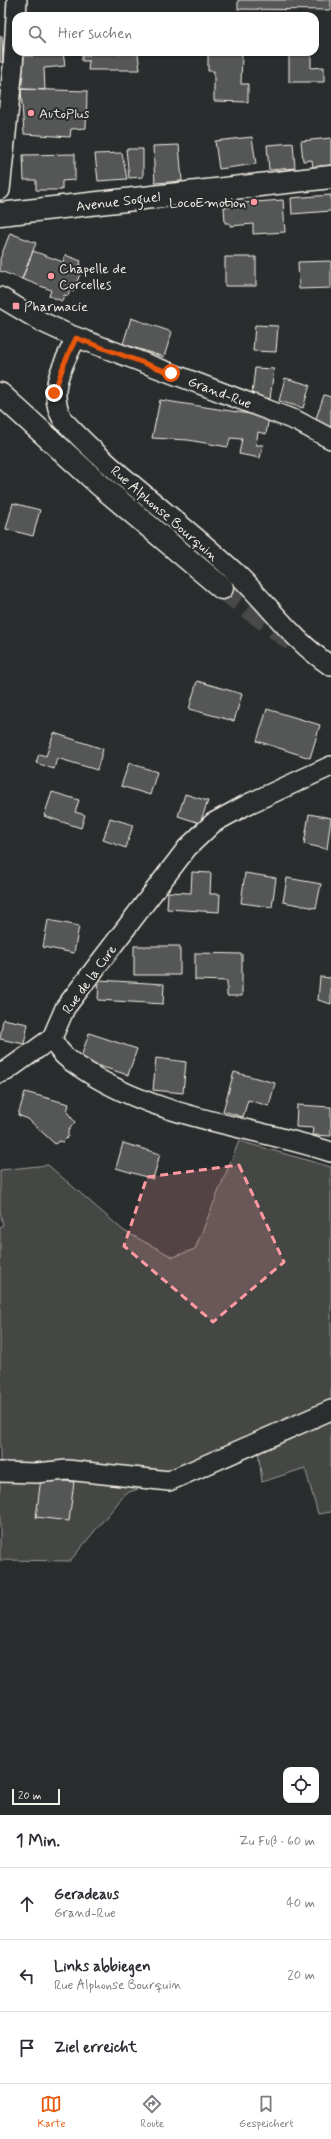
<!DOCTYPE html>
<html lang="de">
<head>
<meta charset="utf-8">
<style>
	body { margin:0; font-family:Mynerve,sans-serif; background:#f7f7f7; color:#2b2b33 }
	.controls { position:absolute; right:12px; bottom:12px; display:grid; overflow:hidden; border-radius:8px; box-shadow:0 1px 3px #0004 }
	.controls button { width:36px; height:36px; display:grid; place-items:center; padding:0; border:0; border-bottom:1px solid #e1e1e2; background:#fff; color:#2b2b33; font:20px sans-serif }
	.scale { position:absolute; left:12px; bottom:10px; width:48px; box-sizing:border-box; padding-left:4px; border:2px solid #f4f1e8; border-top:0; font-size:11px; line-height:14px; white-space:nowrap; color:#f4f1e8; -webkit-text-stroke:3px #2a2d2e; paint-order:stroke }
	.stop { position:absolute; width:12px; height:12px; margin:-9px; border:3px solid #ea580c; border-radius:50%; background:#fff }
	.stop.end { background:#ea580c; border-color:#fff; box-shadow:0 1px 4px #0008 }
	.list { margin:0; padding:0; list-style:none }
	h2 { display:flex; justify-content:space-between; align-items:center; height:52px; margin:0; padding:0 16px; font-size:17px }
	h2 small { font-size:13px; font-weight:400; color:#7c7c81 }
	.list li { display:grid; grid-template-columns:26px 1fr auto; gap:12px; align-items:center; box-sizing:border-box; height:72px; padding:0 16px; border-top:1px solid #e1e1e2 }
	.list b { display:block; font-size:15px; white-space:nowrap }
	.list p { margin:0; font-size:13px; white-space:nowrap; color:#7c7c81 }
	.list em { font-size:13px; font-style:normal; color:#7c7c81 }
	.icon { flex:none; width:22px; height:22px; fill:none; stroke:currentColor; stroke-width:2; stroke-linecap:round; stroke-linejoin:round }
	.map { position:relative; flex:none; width:331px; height:1815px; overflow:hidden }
	.search { position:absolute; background:#fff; box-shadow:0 1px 3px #0004; left:12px; right:12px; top:12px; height:44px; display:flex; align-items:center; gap:10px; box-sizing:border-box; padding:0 14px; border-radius:12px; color:#7c7c81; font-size:15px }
	.sheet { height:268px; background:#fff }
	nav { display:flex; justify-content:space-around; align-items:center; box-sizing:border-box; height:56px; border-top:1px solid #e1e1e2; background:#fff; font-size:11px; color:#7c7c81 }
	nav a { display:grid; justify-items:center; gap:2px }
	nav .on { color:#ea580c }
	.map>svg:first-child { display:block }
</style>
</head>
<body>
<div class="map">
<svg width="331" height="1815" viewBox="0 0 331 1815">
	<rect width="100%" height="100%" fill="#2a2d2e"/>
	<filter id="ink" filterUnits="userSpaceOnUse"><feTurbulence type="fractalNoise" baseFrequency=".025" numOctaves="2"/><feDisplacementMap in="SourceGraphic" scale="8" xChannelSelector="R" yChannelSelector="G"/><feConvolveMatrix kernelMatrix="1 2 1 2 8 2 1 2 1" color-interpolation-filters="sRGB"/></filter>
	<g filter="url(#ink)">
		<!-- green -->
		<path fill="#444645" stroke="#9c9c96" d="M239 1141 331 1167V1512L318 1514 305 1468 262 1482 258 1449 126 1493 70 1561 0 1560V1227L3 1225 0 1211V1170L48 1165 124 1231 173 1257 195 1249Z"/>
		<!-- building -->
		<path fill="#555756" stroke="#f4f1e8" d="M238 0H331V10L238 9Z
			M0 36H2L3 62H0Z
			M33 52H63L65 66 44 68 45 90 21 89 24 56H33Z
			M90 52 138 54 140 70H88L89 61H82V55H90Z
			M208 52H242L241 84H248V102L214 101V71H208Z
			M289 52H311V68L324 67V82H289Z
			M21 89 87 91 86 128 71 129 70 137 24 134Z
			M252 137 256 164 219 169 215 141Z
			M331 138V165L313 167 312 160 303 161 301 141Z
			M293 143 295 168 269 170 267 145Z
			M179 145 182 181 155 183 153 146Z
			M126 149H143V177L129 178Z
			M122 153 127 179 98 181 95 154Z
			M75 154V180L62 181V190H36V180H24L23 155Z
			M331 195V211L292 214 291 198Z
			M283 200 285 232 253 234V224L230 226V223H225L224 207H230L229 204Z
			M10 233 36 243 22 279 0 271V259Z
			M33 251 63 262 65 255 81 261 77 273 80 274 73 292 70 290 68 296 64 295 62 301 49 296 51 290 22 279Z
			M225 257H256V286H225Z
			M331 261V288L299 289 298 262Z
			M131 318 172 332 164 357 123 344Z
			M255 325 278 326 276 352 253 351Z
			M255 368 274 369 270 399 252 394Z
			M285 378 310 385 303 408 279 401Z
			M324 395 331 397V433L313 427Z
			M160 400 269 417 266 434 258 432 256 445H263L260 458 239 454 242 439 230 438 228 447 188 440 152 438Z
			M13 503 40 510 33 536 6 529Z
			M197 681 242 694 234 721 189 709Z
			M267 709 320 725 310 758 257 741Z
			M54 733 103 749 97 770 57 758 54 769 36 763 39 754 46 756Z
			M129 763 157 772 150 795 121 786Z
			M52 792 79 800 75 812 85 815 81 828 44 816Z
			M185 794 208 801 200 823 178 816Z
			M309 814 331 818 327 849 304 844Z
			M110 818 133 825 126 848 103 840Z
			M192 872 211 873 210 894H220L219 912 167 909 168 892 191 893Z
			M245 873 276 878 272 907 241 903Z
			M287 878 321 884 316 908 283 902Z
			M48 920 79 926 74 953 43 947Z
			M134 946H180V975H134Z
			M195 953 242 954V996H227V981L195 980Z
			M320 977 331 978V1004L318 1000Z
			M99 980 164 984 163 1004 98 1000Z
			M3 1019 28 1024 24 1044 0 1039Z
			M89 1033 137 1049 128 1075 80 1060Z
			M156 1058 186 1062 183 1093 153 1090Z
			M234 1072 275 1083 269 1106 248 1100 243 1117 223 1111Z
			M25 1092 69 1104 67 1112 75 1122 68 1131V1137L63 1142 59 1141 55 1144 28 1119 18 1115Z
			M297 1105 331 1107V1136L312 1135 313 1128 296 1127Z
			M123 1143 160 1154 153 1179 116 1168Z
			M41 1478 74 1482 69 1521 36 1517Z"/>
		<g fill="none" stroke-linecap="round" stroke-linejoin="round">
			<!-- primary-tunnel -->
			<path stroke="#484a4a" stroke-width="22" stroke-dasharray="22 11" stroke-linecap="butt" d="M222 588 298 645"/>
			<!-- street casing -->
			<g stroke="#f4f1e8" stroke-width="22">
				<path id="street" d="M0 190 13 67 17 0
					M0 297 42 322 68 334 297 421 331 439
					M76 338C63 365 46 390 63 420 116 477 181 521 238 575 270 606 293 641 331 666
					M331 766 248 804 213 823 187 848 65 1008 52 1038C59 1054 70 1061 84 1070 158 1119 248 1125 331 1152
					M0 1073 6 1071 52 1038
					M0 1472 36 1473 67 1470 169 1481 331 1410"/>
			</g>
			<!-- secondary casing -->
			<g stroke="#f4f1e8" stroke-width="25">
				<path id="secondary" d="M0 214 331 177"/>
			</g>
			<!-- primary casing -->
			<g stroke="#f4f1e8" stroke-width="25">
				<path id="primary" d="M0 394 100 485 222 588"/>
			</g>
			<!-- street -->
			<use href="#street" stroke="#2a2d2e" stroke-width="19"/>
			<!-- secondary -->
			<use href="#secondary" stroke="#2a2d2e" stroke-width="22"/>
			<!-- primary -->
			<use href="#primary" stroke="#2a2d2e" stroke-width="22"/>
		</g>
	</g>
	<g fill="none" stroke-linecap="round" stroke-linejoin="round" filter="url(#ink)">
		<!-- route -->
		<path stroke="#ea580c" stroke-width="5" d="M54 393 64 364 76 338 171 373"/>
	</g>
	<!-- marked area -->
	<path fill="#ff9aa2" fill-opacity="0.2" stroke="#ff9aa2" stroke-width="3" stroke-dasharray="8 5" stroke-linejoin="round" d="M239 1165 284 1262 213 1322 124 1246 147 1177Z"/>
	<!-- markers -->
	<g fill="#ff9aa2" stroke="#2a2d2e" stroke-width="1.5">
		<circle cx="31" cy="113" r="4"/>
		<circle cx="254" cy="202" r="4"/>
		<circle cx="51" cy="276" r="4"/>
		<rect x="12" y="302" width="8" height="8" rx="2"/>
	</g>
	<g text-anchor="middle" stroke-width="4" stroke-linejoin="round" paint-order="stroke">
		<!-- poi labels -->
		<g font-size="14" fill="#f4f1e8" stroke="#2a2d2e" text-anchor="start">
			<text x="39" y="118">AutoPlus</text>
			<text x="246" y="207" text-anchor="end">LocoEmotion</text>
			<text x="59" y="273">Chapelle de<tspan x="59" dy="16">Corcelles</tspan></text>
			<text x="24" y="311">Pharmacie</text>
		</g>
		<!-- street labels -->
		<g font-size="14" fill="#f4f1e8" stroke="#2a2d2e">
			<text transform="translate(118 201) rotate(-7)" y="5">Avenue Soguel</text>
			<text transform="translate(220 392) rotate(21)" y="5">Grand-Rue</text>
			<text transform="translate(165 513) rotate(41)" y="5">Rue Alphonse Bourquin</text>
			<text transform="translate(89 979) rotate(-54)" y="5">Rue de la Cure</text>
		</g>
	</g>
</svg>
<div class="controls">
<button><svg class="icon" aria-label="locate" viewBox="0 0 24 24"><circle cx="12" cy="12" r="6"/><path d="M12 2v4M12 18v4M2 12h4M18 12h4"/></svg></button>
</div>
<div class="scale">20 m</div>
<div class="stop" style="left:171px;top:373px"></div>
<div class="stop end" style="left:54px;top:393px"></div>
<div class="search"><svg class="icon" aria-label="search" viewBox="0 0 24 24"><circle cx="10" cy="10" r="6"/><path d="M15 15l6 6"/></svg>Hier suchen</div>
</div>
<section class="sheet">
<h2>1 Min.<small>Zu Fuß · 60 m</small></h2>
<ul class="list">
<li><svg class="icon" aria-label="ahead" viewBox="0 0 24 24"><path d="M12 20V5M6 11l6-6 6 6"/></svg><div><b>Geradeaus</b><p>Grand-Rue</p></div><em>40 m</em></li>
<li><svg class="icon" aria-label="left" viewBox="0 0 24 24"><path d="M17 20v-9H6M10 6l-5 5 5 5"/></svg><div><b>Links abbiegen</b><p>Rue Alphonse Bourquin</p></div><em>20 m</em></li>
<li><svg class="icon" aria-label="arrive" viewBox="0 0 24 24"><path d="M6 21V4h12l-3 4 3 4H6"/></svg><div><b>Ziel erreicht</b></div></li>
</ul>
</section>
<nav>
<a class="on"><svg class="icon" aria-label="map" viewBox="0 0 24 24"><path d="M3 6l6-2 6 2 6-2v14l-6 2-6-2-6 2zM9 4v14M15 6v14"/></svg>Karte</a>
<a><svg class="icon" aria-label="directions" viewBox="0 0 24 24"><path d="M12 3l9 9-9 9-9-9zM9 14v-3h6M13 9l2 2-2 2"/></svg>Route</a>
<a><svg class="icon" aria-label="saved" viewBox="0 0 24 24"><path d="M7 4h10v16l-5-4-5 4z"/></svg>Gespeichert</a>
</nav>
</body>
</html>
